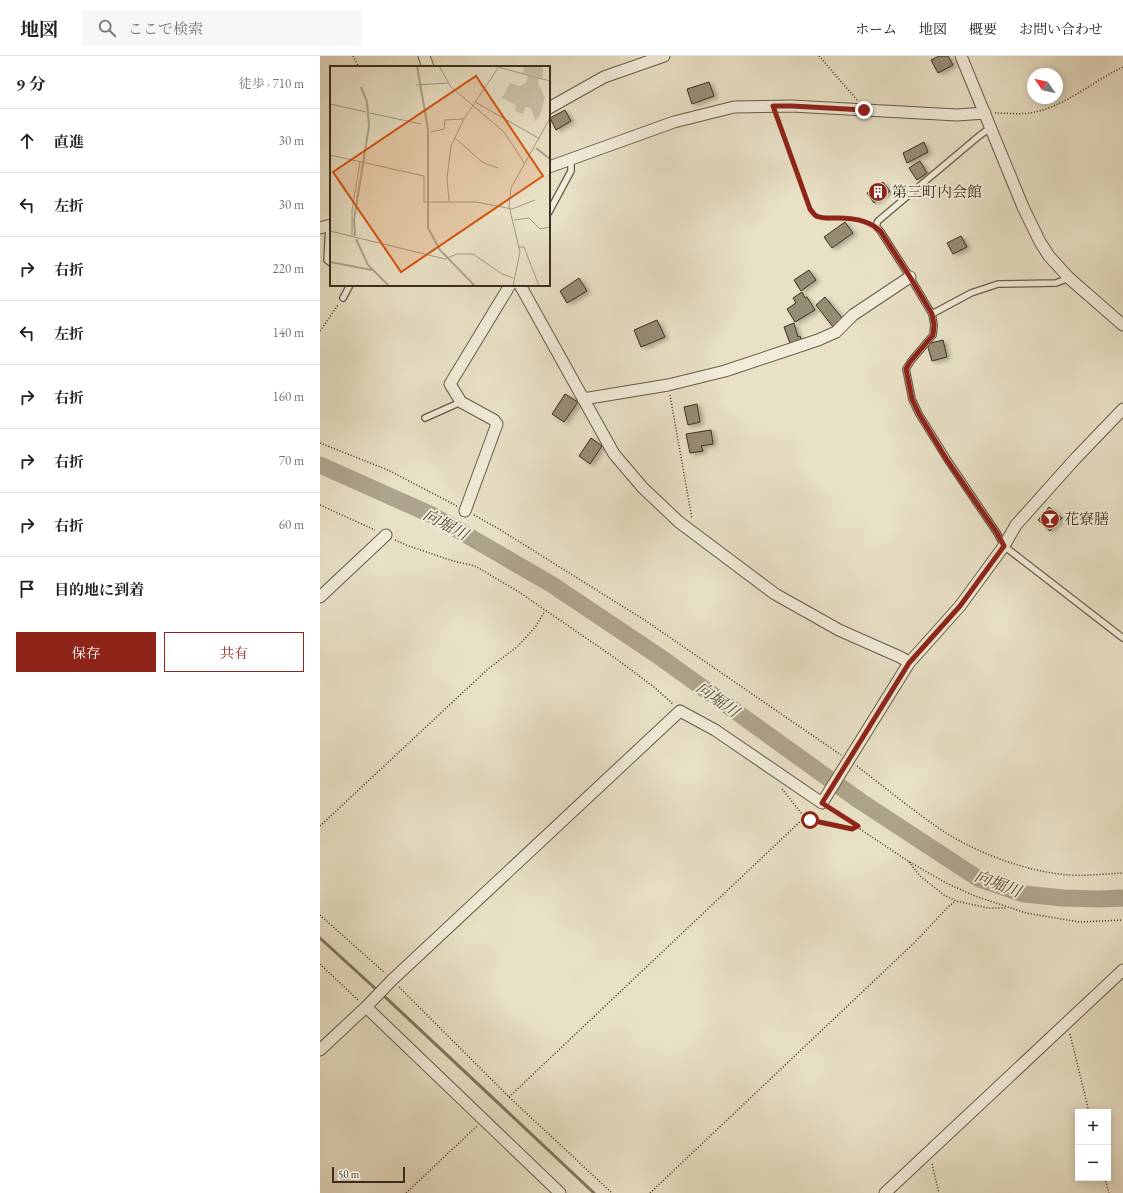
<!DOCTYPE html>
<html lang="ja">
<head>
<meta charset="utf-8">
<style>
	body { margin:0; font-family:"EB Garamond","Noto Serif JP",serif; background:#f6f6f6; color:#202124 }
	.controls { position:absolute; right:12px; bottom:12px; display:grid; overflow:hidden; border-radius:0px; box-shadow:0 2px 10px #0003 }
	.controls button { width:36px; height:36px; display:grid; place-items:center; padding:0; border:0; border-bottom:1px solid #e0e0e0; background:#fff; color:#202124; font:20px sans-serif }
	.compass { position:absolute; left:707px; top:12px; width:36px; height:36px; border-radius:50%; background:#fff; box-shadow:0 2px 10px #0003; rotate:304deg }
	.scale { position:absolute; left:12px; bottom:10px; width:73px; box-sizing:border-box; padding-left:4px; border:2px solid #3c2f1f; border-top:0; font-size:11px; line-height:14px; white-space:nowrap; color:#3c2f1f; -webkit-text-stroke:3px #f1ecda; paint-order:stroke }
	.stop { position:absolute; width:12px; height:12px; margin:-9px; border:3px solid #8f2418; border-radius:50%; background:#fff }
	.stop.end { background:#8f2418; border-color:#fff; box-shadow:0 1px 4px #0008 }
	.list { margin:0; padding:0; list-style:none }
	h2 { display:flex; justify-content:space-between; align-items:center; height:52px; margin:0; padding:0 16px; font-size:17px }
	h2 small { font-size:13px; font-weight:400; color:#757577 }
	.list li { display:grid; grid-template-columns:26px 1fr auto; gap:12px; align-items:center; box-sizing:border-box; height:64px; padding:0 16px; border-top:1px solid #e0e0e0 }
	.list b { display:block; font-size:15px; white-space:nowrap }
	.list em { font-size:13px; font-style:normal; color:#757577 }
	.actions { display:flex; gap:8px; padding:12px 16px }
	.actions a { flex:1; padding:9px 0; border:1px solid #8f2418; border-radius:0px; text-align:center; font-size:14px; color:#8f2418 }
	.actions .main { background:#8f2418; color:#fff }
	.icon { flex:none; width:22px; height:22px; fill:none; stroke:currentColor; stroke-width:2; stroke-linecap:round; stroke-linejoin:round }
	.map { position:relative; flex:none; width:803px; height:1137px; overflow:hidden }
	header { display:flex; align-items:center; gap:24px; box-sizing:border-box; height:56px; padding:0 20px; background:#fff; border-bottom:1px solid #e0e0e0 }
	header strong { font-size:19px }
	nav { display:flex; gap:22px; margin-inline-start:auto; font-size:14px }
	.search { width:280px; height:36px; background:#f6f6f6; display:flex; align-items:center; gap:10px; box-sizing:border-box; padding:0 14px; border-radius:0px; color:#757577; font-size:15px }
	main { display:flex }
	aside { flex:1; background:#fff }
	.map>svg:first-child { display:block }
</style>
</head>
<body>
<header>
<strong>地図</strong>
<div class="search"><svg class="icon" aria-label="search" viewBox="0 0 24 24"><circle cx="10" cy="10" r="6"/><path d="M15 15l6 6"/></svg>ここで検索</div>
<nav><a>ホーム</a><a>地図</a><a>概要</a><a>お問い合わせ</a></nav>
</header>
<main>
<aside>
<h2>9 分<small>徒歩 · 710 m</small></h2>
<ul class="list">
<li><svg class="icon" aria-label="ahead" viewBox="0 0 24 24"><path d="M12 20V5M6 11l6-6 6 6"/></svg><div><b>直進</b></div><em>30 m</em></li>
<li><svg class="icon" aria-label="left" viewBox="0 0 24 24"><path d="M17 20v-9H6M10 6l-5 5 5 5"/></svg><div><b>左折</b></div><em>30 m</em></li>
<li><svg class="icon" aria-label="right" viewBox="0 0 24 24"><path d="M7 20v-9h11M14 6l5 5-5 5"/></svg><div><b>右折</b></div><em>220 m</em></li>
<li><svg class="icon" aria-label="left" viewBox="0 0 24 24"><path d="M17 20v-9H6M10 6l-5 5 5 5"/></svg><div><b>左折</b></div><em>140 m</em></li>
<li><svg class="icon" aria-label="right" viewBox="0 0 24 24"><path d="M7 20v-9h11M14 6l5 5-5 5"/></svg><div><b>右折</b></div><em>160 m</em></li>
<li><svg class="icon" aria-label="right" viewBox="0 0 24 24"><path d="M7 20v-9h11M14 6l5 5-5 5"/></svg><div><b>右折</b></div><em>70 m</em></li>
<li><svg class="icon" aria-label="right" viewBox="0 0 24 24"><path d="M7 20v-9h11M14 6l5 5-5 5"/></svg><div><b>右折</b></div><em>60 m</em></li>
<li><svg class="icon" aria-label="arrive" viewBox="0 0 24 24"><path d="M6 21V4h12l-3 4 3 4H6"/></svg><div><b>目的地に到着</b></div></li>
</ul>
<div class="actions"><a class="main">保存</a><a>共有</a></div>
</aside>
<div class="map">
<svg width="803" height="1137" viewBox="0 0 803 1137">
	<defs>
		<filter id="shadow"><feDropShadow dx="3.5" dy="2" stdDeviation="2" flood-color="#0004"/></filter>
	</defs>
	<rect width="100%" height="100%" fill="#e9e1c6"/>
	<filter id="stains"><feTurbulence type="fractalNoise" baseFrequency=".005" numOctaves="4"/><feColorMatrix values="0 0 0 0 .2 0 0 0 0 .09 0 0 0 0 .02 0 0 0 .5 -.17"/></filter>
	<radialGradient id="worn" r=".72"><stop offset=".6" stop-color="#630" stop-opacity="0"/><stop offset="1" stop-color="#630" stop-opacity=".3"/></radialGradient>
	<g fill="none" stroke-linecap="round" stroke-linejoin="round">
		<!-- stream -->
		<path stroke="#807561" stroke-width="3" d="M0 882 58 935
			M62 938 274 1137"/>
		<!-- river -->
		<path stroke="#aea48d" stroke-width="17" d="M0 409 112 459 231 528 340 601 540 745 659 823 704 838 743 842 779 843 803 842"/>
	</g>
	<!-- building -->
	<path fill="#968c76" stroke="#3c2f1f" filter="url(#shadow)" d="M619 0H628L633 9 618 17 611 4Z
		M389 26 394 40 372 48 367 33Z
		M245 54 251 65 236 74 230 62Z
		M604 86 608 96 587 107 583 97Z
		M600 105 607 117 597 124 589 112Z
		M563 126 570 135 554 147 547 137Z
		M525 166 533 177 512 192 504 181Z
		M641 180 647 191 633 198 627 187Z
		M489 214 496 224 481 235 474 224Z
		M259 222 267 235 247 247 240 235Z
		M482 236 485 242 487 241 495 254 475 266 467 253 476 247 473 242Z
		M505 241 523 263 513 271 496 249Z
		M337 264 345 281 321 291 314 274Z
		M474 267 478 281 480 280 482 286 471 290 464 271Z
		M623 284 627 301 612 305 607 288Z
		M245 338 258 346 244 366 232 358Z
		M377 348 380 366 368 369 364 351Z
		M391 374 393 388 381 390 383 395 370 397 366 378Z
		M271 382 282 390 270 408 259 400Z
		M729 451 742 462 730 475 718 464Z"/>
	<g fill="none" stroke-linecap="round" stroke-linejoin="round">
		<!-- lane casing -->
		<g stroke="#675c49" stroke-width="8">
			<path id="lane" d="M670 72 659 80 558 165 556 170 561 176 590 221 612 258 614 269 613 279 591 305 586 313 592 343 599 358 627 403 677 477 684 490 803 582
				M229 156 251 115V104
				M9 170 7 204 11 207
				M23 242 30 229
				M612 258 651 237 678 228 736 227 749 222
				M105 362 141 346"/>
		</g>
		<!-- street casing -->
		<g stroke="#675c49" stroke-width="13">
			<path id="street" d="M104 0 108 11
				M641 0 703 151 720 186 729 200 749 222 803 269
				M229 52 284 21 344 0
				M229 111 354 66 414 51 472 50 637 59 665 57
				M0 172 11 169
				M200 229 294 398 323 432 359 466 455 538 519 574 580 601 587 605 589 607
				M263 343 348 329 405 315 498 284 516 276 533 259 590 221
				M145 455 177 368 174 364 141 346 130 328 190 229
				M0 541 66 479
				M46 951 240 1137
				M0 994 46 951 72 924 360 655 395 674 502 747 589 607 640 550 684 490 696 469 755 403 803 353
				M565 1137 803 914"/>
		</g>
		<!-- path -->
		<path stroke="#3c2f1f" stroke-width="1.5" stroke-dasharray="1 2" stroke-linecap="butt" d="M33 0 39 11
			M499 0 537 44
			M675 57C687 57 704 59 715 56 747 49 773 25 803 11
			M456 60 490 153 495 159 502 162H521L549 167
			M0 275 18 249
			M350 339 372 463
			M0 387 68 414 137 450
			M0 449 55 474
			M154 459 179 473 326 565 521 699
			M75 484 86 489 133 505 155 510 199 536 295 602 334 631 353 648
			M537 710C564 731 590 752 617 771 650 794 699 813 739 818 760 821 782 818 803 817
			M462 733 482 758 490 763 532 773 538 770
			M510 753 588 805 626 827 655 840 706 857 759 866 803 864
			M0 770 168 613 198 590 216 570 225 555
			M589 806 600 820 624 839 636 845 668 852H686
			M0 859 65 917
			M0 908 38 944
			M79 931 189 1041 292 1137
			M750 978 769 1056
			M189 1041 486 760
			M612 1108 619 1137
			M785 1122 789 1137
			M86 1137 157 1070
			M330 1137 594 887 629 850 636 845"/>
		<!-- lane -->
		<use href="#lane" stroke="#f1ecda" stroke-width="5.5"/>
		<!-- street -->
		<use href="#street" stroke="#f1ecda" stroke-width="11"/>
	</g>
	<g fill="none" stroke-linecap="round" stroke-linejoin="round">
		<!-- route -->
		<path stroke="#8f2418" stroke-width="5" d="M490 764 532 773 538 770 502 747 589 607 640 550 684 490 677 477 627 404 599 358 592 343 586 313 590 306 613 279 614 269 612 258 590 221 561 176C551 165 533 162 518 162 511 162 503 163 496 160 494 158 492 156 490 153L453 50H472L544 54"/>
	</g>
	<!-- icons -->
	<defs>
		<g id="building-disc" transform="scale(1)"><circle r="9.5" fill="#8f2418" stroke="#f1ecda"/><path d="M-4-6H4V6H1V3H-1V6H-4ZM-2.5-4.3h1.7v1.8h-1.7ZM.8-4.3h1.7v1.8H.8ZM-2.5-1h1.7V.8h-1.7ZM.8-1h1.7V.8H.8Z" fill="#fff"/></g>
		<g id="bar-disc" transform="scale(1)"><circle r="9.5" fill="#8f2418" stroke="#f1ecda"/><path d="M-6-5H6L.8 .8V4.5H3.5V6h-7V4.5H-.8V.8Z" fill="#fff"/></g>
	</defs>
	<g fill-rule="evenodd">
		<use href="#building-disc" x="558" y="136"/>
		<use href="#bar-disc" x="730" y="463"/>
	</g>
	<g text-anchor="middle" stroke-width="4" stroke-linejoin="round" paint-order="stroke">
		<!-- poi labels -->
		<g font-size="15" fill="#3c2f1f" stroke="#f1ecda" text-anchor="start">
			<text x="572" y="141">第三町内会館</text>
			<text x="744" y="468">花寮膳</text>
		</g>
		<!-- water labels -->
		<g font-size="16" font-style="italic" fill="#584c3a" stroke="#f1ecda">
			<text transform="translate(126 468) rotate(28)" y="6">向堀川</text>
			<text transform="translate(398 643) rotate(36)" y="6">向堀川</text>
			<text transform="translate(678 827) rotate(21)" y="6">向堀川</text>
		</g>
	</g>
	<!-- overview -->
	<g transform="translate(10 10)">
		<rect width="220" height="220" fill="#e9e1c6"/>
		<path d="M194 0H213V12L193 7ZM198 9 209 12 208 17 215 31 210 50 205 55 201 42 195 41 193 48 185 45 186 39 172 32 180 17 190 20 196 17Z" fill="#ccc3aa"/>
		<path fill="none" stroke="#aea48d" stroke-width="2" d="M87 0 98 63V162L110 184 145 220M206 82 220 93M25 170 24 154 39 60 37 36 31 21M26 173 38 199 59 220M0 196 42 204"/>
		<path fill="none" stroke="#a49a83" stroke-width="1" d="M109 0 121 21 174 66 195 98M164 0 220 15M86 19 118 17M145 36 210 73M0 38 36 46M40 47 91 58M101 66 114 63 115 54 134 53M125 72 152 96 168 102M0 89 94 110V136H146L182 143 205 134M119 135 117 112 121 80 134 53 168 2M184 154 199 152 210 163 220 161M0 165 115 193 127 188H143L172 208 183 212M22 170V145L30 96M189 181H194L209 220M183 220 190 186 179 140 181 122 220 52"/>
		<path fill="#d7550e" fill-opacity="0.15" stroke="#d7550e" stroke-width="2" d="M146 10 213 110 71 206 3 106Z"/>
		<rect width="220" height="220" fill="none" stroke="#3c2f1f" stroke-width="2"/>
	</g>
	<rect width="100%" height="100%" filter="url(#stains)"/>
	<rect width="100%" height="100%" fill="url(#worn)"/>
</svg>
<div class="controls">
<button>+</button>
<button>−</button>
</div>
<svg class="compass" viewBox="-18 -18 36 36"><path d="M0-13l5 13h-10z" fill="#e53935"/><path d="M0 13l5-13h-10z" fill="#757577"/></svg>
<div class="scale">50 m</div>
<div class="stop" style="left:490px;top:764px"></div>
<div class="stop end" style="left:544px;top:54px"></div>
</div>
</main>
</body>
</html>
